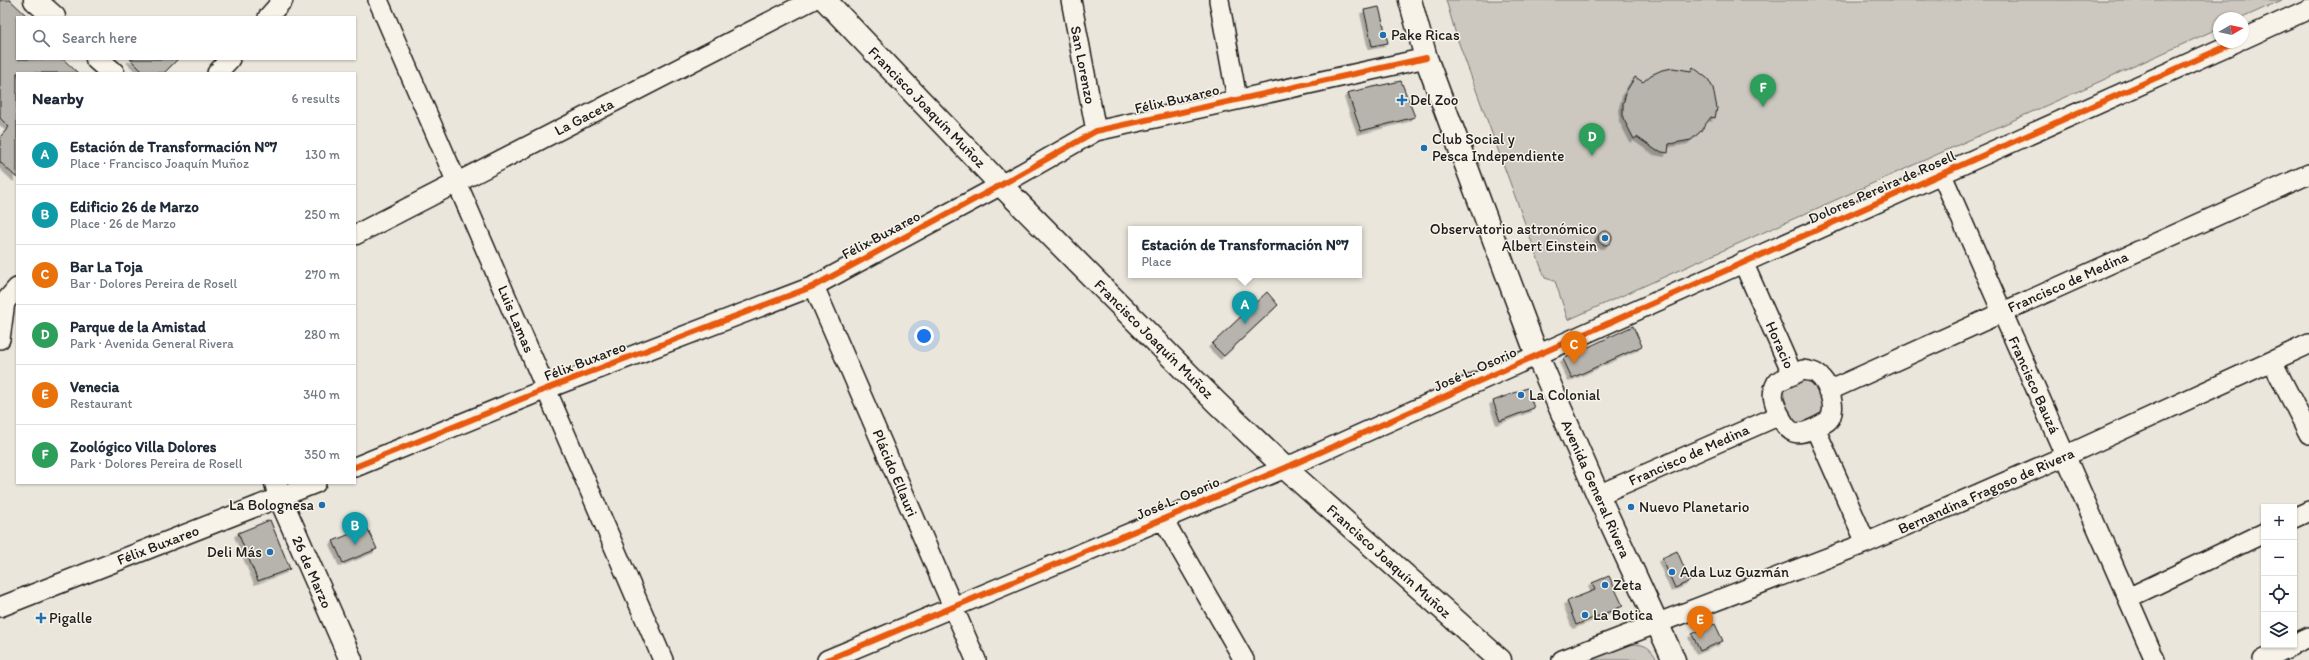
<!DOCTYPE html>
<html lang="en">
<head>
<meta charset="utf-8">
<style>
	body { margin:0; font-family:Itim,sans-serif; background:#f6f6f7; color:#1f2937 }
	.controls { position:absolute; right:12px; bottom:12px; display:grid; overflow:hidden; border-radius:0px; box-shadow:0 1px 3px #0004 }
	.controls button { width:36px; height:36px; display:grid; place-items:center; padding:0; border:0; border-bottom:1px solid #e0e1e3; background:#fff; color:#1f2937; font:20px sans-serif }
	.compass { position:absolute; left:2213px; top:12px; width:36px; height:36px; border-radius:50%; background:#fff; box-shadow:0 1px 3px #0004; rotate:81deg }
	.you { position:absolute; left:924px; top:336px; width:14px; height:14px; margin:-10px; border:3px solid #fff; border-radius:50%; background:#1a73e8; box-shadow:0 0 0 6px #1a73e833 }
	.badge { display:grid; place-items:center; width:26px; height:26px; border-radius:50%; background:#0f766e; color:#fff; font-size:13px; font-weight:700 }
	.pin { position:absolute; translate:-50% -33px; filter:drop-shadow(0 1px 2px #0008) }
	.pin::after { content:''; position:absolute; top:21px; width:14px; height:12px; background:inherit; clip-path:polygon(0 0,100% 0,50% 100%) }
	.popup { position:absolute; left:1128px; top:226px; width:234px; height:52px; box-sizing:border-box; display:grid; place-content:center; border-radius:0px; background:#fff; filter:drop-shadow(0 1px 3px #0005); font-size:13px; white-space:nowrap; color:#747a83 }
	.popup b { font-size:15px; color:#1f2937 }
	.popup::after { content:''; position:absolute; left:50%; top:100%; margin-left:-8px; border:8px solid transparent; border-top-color:#fff }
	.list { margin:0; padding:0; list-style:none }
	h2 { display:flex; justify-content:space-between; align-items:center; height:52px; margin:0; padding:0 16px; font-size:17px }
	h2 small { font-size:13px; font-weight:400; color:#747a83 }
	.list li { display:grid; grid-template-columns:26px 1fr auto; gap:12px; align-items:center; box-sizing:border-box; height:60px; padding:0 16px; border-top:1px solid #e0e1e3 }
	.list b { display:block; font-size:15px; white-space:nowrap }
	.list p { margin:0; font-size:13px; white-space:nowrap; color:#747a83 }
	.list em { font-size:13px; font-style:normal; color:#747a83 }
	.icon { flex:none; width:22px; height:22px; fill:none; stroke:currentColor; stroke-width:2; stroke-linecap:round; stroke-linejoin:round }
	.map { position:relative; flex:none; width:2309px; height:660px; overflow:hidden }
	.search { position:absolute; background:#fff; box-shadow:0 1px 3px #0004; left:16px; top:16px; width:340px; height:44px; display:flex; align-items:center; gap:10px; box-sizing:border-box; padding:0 14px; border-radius:0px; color:#747a83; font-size:15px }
	.panel { position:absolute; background:#fff; box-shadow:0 1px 3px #0004; left:16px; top:72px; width:340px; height:412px; border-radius:0px }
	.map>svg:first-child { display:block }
</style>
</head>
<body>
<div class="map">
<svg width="2309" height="660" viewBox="0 0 2309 660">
	<defs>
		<filter id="shadow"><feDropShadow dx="-3.5" dy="3.5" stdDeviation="0" flood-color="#0004"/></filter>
	</defs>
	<rect width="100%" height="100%" fill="#eae6dc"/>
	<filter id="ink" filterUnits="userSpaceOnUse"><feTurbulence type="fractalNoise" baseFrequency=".025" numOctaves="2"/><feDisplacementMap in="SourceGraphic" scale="8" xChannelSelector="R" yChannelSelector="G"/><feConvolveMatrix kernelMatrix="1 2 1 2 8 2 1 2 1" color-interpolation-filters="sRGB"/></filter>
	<g filter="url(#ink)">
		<!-- green -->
		<path fill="#ccc8c0" stroke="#74726e" d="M1446 0H2282L2242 18H2219V28L1568 320 1555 281 1545 278 1457 38Z
			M1807 378 1814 381 1825 407 1822 414 1798 425 1792 422 1780 394 1783 388Z
			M1632 644C1646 644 1651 648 1657 660H1582Z"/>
		<!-- building -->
		<path fill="#b6b4ac" stroke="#1c1c1c" filter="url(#shadow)" d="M0 0H10L28 17H17V59H63L78 73H17V178L0 162V137L9 127 0 118Z
			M1379 7 1388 43 1372 46 1364 10Z
			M130 59H178L164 73H144Z
			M1693 67 1708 79 1713 88 1717 108 1715 118 1711 117 1700 132 1691 140 1669 144 1668 153 1657 151 1637 137 1634 139 1623 118V104L1627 90 1635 77 1643 82 1651 75 1662 70 1673 68 1691 71Z
			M1401 81 1415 117 1361 131 1348 94 1350 92Z
			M1598 238a7 7 0 1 1 14 0a7 7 0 1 1-14 0Z
			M1267 292 1278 305 1224 356 1212 344Z
			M1633 326 1642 346 1572 378 1563 359Z
			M1527 388 1534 408 1500 421 1493 401Z
			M270 520 290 569 258 581 238 533Z
			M367 527 377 549 343 563 333 541Z
			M1677 551 1690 581 1675 588 1662 558Z
			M1609 576 1623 606 1576 625 1567 601 1595 590 1592 583Z
			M1715 624 1723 641 1700 651 1692 634Z"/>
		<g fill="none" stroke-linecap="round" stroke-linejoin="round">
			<!-- street casing -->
			<g stroke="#1c1c1c" stroke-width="22">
				<path id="street" d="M378 0 663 660
					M1071 0 1096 131
					M1219 0 1237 99
					M268 17 283 0
					M2243 39 2309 9
					M217 73 230 59
					M1942 175 2155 660
					M355 235 812 0
					M1743 262 1793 375
					M814 286 976 660
					M5 302 17 288
					M0 339 5 302
					M2272 361 2309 434
					M1803 370C1808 371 1813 371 1817 374 1827 381 1836 404 1831 416 1829 422 1822 424 1817 427 1796 437 1789 435 1779 414 1774 402 1770 394 1777 382Z
					M1828 391 2309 174
					M1815 428 1866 543
					M355 467 546 389 814 286 1001 185 1096 131 1426 58
					M1598 495 1780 415
					M2294 518 2309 511
					M1163 519 1244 660
					M2128 598 2264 533
					M0 607 316 483
					M2294 644 2309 637
					M827 660 1285 468 2236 42
					M1562 660 1866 543 2065 456 2309 344
					M2263 660 2293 645"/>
			</g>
			<!-- secondary casing -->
			<g stroke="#1c1c1c" stroke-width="25">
				<path id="secondary" d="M35 0 54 17
					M825 0 1001 185 1217 403 1285 468 1500 660
					M1410 0 1426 58 1537 355 1598 495 1674 660
					M97 59 113 73
					M276 483 280 498 351 660"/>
			</g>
			<!-- street -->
			<use href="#street" stroke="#f7f3e8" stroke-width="19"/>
			<!-- secondary -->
			<use href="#secondary" stroke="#f7f3e8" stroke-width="22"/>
			<!-- cycleway casing -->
			<g stroke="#f7f3e8" stroke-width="8">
				<path id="cycleway" d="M355 467 546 389 814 286 1001 185 1096 131 1426 58
					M827 660 1285 468 2236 42"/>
			</g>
			<!-- cycleway -->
			<use href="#cycleway" stroke="#e8590c" stroke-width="6"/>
		</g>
	</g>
	<!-- markers -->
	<g fill="#1f6fb2" stroke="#f7f3e8" stroke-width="1.5">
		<circle cx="1383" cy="35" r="4"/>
		<path d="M1400 94h4v4h4v4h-4v4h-4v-4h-4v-4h4z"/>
		<circle cx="1424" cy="148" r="4"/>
		<circle cx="1605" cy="238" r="4"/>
		<circle cx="1521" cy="395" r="4"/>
		<circle cx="322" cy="505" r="4"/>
		<circle cx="1631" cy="507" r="4"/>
		<circle cx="270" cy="552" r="4"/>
		<circle cx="1672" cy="572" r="4"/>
		<circle cx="1605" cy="585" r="4"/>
		<circle cx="1585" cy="615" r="4"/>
		<path d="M39 612h4v4h4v4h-4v4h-4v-4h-4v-4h4z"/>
	</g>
	<g text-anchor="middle" stroke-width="3" stroke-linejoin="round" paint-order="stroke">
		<!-- poi labels -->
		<g font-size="15" fill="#1c1c1c" stroke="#f7f3e8" text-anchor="start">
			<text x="1391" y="40">Pake Ricas</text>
			<text x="1410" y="105">Del Zoo</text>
			<text x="1432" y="144">Club Social y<tspan x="1432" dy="17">Pesca Independiente</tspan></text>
			<text x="1597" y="234" text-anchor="end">Observatorio astronómico<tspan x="1597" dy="17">Albert Einstein</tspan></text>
			<text x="1529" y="400">La Colonial</text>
			<text x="314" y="510" text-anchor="end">La Bolognesa</text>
			<text x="1639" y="512">Nuevo Planetario</text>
			<text x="262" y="557" text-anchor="end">Deli Más</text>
			<text x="1680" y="577">Ada Luz Guzmán</text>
			<text x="1613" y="590">Zeta</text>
			<text x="1593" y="620">La Botica</text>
			<text x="49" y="623">Pigalle</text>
		</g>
		<!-- street labels -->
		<g font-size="15" fill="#1c1c1c" stroke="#f7f3e8">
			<text transform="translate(1083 65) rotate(79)" y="5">San Lorenzo</text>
			<text transform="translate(1177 99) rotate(-13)" y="5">Félix Buxareo</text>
			<text transform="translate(927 107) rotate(46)" y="5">Francisco Joaquín Muñoz</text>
			<text transform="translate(584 117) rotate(-27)" y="5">La Gaceta</text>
			<text transform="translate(1882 187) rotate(-24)" y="5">Dolores Pereira de Rosell</text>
			<text transform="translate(881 235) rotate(-28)" y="5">Félix Buxareo</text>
			<text transform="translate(2068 282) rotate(-24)" y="5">Francisco de Medina</text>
			<text transform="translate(516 319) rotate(67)" y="5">Luis Lamas</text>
			<text transform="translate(1154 339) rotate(45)" y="5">Francisco Joaquín Muñoz</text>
			<text transform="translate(1780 345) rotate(66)" y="5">Horacio</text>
			<text transform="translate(585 361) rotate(-21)" y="5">Félix Buxareo</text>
			<text transform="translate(1475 369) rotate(-24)" y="5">José L. Osorio</text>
			<text transform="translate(2034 385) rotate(66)" y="5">Francisco Bauzá</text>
			<text transform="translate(1689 455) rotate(-24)" y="5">Francisco de Medina</text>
			<text transform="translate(895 473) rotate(67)" y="5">Plácido Ellauri</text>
			<text transform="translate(1596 489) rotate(66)" y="5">Avenida General Rivera</text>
			<text transform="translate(1986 491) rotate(-24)" y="5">Bernandina Fragoso de Rivera</text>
			<text transform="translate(1178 498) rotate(-23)" y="5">José L. Osorio</text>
			<text transform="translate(158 545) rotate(-21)" y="5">Félix Buxareo</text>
			<text transform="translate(1389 561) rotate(42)" y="5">Francisco Joaquín Muñoz</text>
			<text transform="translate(312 572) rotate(66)" y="5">26 de Marzo</text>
		</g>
	</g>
</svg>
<div class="controls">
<button>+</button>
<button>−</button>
<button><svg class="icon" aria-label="locate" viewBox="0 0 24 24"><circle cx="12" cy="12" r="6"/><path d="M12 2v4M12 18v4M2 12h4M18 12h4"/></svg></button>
<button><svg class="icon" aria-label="layers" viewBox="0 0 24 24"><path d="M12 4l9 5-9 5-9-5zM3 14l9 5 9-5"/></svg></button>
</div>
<svg class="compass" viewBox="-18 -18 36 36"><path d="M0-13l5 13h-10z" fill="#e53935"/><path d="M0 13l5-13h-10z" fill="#747a83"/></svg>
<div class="you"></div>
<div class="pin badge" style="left:1245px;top:324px;background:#0f9aa8">A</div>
<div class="popup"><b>Estación de Transformación Nº7</b>Place</div>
<div class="pin badge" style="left:355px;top:545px;background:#0f9aa8">B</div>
<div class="pin badge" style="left:1574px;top:364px;background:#e8710a">C</div>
<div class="pin badge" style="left:1592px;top:156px;background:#2e9e5b">D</div>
<div class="pin badge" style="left:1700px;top:639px;background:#e8710a">E</div>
<div class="pin badge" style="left:1763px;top:107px;background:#2e9e5b">F</div>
<div class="search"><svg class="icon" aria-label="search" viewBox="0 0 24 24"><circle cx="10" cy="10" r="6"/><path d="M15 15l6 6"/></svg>Search here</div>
<section class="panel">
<h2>Nearby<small>6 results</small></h2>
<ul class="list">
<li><span class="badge" style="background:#0f9aa8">A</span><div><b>Estación de Transformación Nº7</b><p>Place · Francisco Joaquín Muñoz</p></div><em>130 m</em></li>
<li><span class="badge" style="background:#0f9aa8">B</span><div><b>Edificio 26 de Marzo</b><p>Place · 26 de Marzo</p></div><em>250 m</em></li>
<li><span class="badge" style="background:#e8710a">C</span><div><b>Bar La Toja</b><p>Bar · Dolores Pereira de Rosell</p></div><em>270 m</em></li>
<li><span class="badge" style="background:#2e9e5b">D</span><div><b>Parque de la Amistad</b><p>Park · Avenida General Rivera</p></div><em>280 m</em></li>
<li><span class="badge" style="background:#e8710a">E</span><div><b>Venecia</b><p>Restaurant</p></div><em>340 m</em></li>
<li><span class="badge" style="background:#2e9e5b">F</span><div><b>Zoológico Villa Dolores</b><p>Park · Dolores Pereira de Rosell</p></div><em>350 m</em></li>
</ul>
</section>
</div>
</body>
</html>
